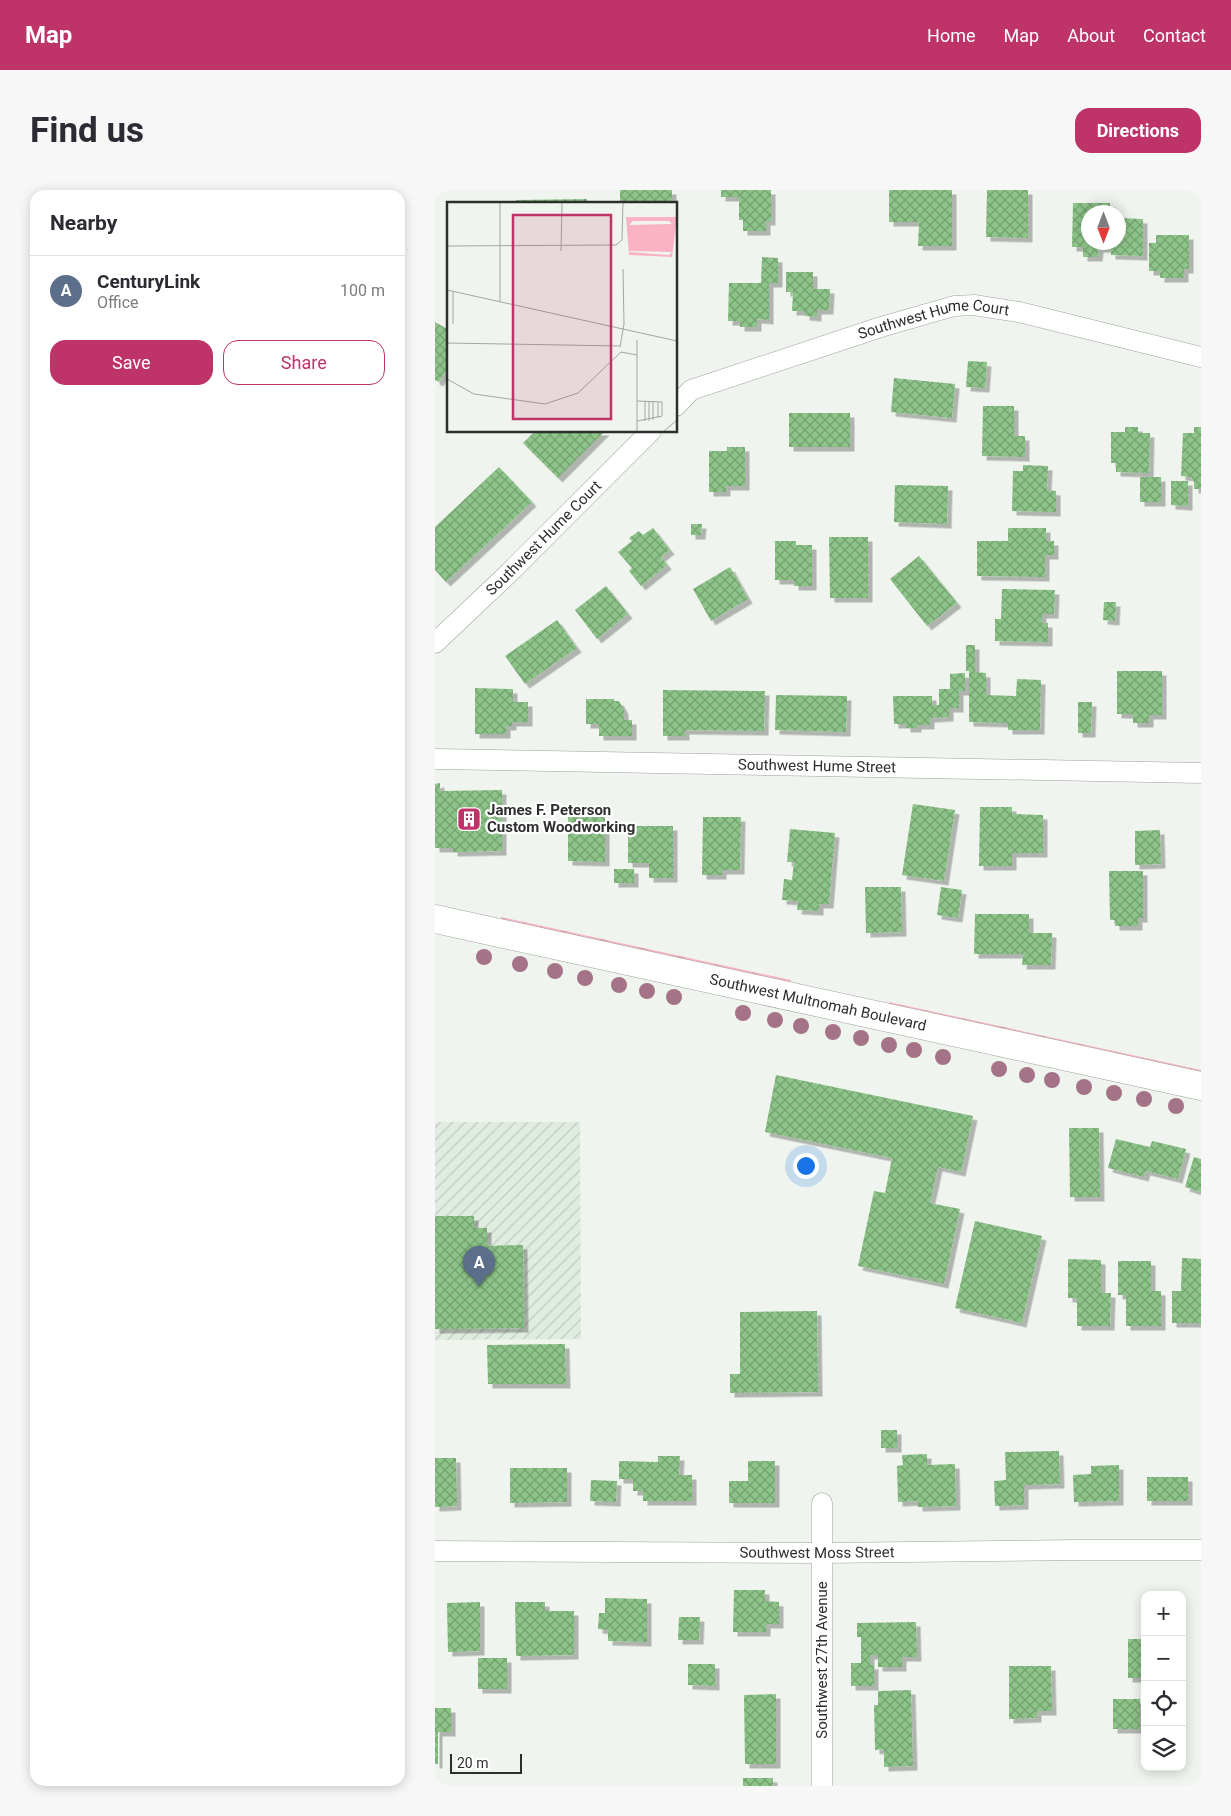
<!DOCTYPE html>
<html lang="en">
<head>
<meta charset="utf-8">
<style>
	body { margin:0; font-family:Roboto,sans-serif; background:#f7f7f7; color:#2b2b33 }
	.controls { position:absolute; right:15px; bottom:15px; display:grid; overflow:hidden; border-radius:10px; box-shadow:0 2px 12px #0003 }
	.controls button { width:45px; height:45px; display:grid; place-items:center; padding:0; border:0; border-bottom:1px solid #e1e1e2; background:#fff; color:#2b2b33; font:25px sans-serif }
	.compass { position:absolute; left:646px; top:15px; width:45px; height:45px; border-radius:50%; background:#fff; box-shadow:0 2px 12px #0003; rotate:180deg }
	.scale { position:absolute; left:15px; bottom:12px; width:72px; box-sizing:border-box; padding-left:5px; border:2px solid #2d2f2d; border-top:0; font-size:14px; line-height:18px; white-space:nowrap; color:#2d2f2d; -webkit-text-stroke:4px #fff; paint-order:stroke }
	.you { position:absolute; left:370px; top:975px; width:18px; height:18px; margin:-12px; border:4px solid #fff; border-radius:50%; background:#1a73e8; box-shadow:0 0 0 8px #1a73e833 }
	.badge { display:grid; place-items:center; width:32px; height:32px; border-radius:50%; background:#be3368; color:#fff; font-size:16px; font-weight:700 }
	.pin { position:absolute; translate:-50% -41px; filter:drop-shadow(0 1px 2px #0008) }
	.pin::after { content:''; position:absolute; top:26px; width:18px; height:15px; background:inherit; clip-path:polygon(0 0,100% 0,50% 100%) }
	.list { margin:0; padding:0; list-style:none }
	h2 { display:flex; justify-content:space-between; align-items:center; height:65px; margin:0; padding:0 20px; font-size:21px }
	h2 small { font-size:16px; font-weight:400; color:#7c7c81 }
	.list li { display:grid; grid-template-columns:32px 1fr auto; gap:15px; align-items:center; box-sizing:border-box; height:70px; padding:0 20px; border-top:1px solid #e1e1e2 }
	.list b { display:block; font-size:19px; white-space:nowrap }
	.list p { margin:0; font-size:16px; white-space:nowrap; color:#7c7c81 }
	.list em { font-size:16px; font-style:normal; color:#7c7c81 }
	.actions { display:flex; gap:10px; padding:15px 20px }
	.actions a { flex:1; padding:11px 0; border:1px solid #be3368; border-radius:15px; text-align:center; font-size:18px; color:#be3368 }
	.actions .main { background:#be3368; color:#fff }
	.icon { flex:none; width:28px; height:28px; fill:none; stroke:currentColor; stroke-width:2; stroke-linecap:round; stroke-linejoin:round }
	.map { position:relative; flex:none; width:766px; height:1596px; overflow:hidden; border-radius:15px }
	header { display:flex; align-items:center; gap:30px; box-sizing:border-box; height:70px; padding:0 25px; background:#be3368; color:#fff }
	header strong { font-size:24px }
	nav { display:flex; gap:28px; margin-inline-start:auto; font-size:18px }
	.intro { display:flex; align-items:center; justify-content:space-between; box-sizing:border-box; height:120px; padding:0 30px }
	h1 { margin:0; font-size:35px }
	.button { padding:12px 22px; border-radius:15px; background:#be3368; color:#fff; font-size:18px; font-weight:700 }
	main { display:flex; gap:30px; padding:0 30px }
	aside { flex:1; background:#fff; border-radius:15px; box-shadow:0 2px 12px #0003 }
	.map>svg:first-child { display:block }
</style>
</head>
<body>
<header>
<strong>Map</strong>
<nav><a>Home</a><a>Map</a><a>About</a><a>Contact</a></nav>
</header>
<div class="intro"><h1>Find us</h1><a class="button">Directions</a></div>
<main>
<aside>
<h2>Nearby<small></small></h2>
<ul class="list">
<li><span class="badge" style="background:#5c6f8a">A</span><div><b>CenturyLink</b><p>Office</p></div><em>100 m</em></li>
</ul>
<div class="actions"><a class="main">Save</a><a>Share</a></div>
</aside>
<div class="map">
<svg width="766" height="1596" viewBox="0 0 766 1596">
	<defs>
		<pattern id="industrial-furrows" width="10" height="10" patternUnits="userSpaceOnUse" patternTransform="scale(1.25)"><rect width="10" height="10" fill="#e0ecdf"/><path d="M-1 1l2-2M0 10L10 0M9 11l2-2" fill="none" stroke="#c0cbc0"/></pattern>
		<pattern id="wetland-marsh" width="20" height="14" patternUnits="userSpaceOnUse" patternTransform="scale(1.25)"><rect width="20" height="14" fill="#f9b3c5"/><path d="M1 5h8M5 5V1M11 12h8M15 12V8" fill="none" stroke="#d69aaa"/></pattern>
		<pattern id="building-cross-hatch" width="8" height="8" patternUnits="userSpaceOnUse" patternTransform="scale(1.25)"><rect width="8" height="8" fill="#8dc489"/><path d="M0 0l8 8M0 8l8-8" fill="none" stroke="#74a070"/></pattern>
		<filter id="shadow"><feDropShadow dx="4.5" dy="4.5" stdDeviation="0" flood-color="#0004"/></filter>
	</defs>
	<rect width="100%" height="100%" fill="#eff5ee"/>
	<!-- industrial -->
	<path fill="url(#industrial-furrows)" d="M0 932H145L146 1149 0 1150Z"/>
	<!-- wetland -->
	<path fill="url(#wetland-marsh)" d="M66 727 356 790 355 793 66 730Z
		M454 812 766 880V884L454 816Z"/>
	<!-- building -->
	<path fill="url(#building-cross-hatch)" filter="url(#shadow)" d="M185 0H237V14H185Z
		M286 0H336V31H331V41H308V30H304V7H286Z
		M454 0H517V56H483L484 32H454Z
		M552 0H593V48L551 47Z
		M152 9V14H81V10Z
		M638 13H675V22H654V52H684V28L708 29V66L676 65V58H664L663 67H648V57H637Z
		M721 45H754V79H749V88H725V81H714V53H721Z
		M327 67 343 68V93H334V130L322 129V137H305V131H293L294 93H326Z
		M351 82H378V99H395L394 120H382V127L370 126V121H357L358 102H351Z
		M0 132 14 140V175L4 192 0 190Z
		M533 171 552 172 550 198 531 197Z
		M459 188 520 194 517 228 456 222Z
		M548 216H579V246H590V267L547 266Z
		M354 223H415V257H354Z
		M690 237H703V243H715L714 283 681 282V273H676V242H690Z
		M759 237H766V299H759V292L756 287 746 286 748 243H759Z
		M100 241H170L123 288 88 253Z
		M292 257H310V296H291V302H274V261H292Z
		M588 275 613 276 612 300 621 301V322L577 321 578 281H588Z
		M64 277 97 312 11 392 0 380V337Z
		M705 287H726V312H705Z
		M736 291H753V316L736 315Z
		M460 295 513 296 512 334 459 332Z
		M256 334H267L266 345H256Z
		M218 338 235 360 226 367 232 375 206 396 194 381 197 378 183 362 197 351 194 348 204 341 208 345Z
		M573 338H611V351H619V365H610V387L542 386V351H573Z
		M394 347H433V408H395Z
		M340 351H361V355H377V396H359V390H340Z
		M484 366 522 413 492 436 455 389Z
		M295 377 313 409 276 431 258 399Z
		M171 396 193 424 162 449 140 420Z
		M567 399 620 400 619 424H607V433H613V452L560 451V429H566Z
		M669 412H681L680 431 668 430Z
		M122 430 142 458 90 494 70 466Z
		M531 455H540V482L551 483V505L581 506 582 489 606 490 605 540H573V533L534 532V481H531Z
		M682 481H727V525H714V533H698V524H682Z
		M530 483V501H524V518H514V527L495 528V535H482V538H471V534H459L458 506H497V515H504V499H515V484Z
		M40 498 78 499V512H93V532H77V536H71V544H40Z
		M228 500 330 501 329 541 250 540V546H228Z
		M341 505 412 506 411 542 340 540Z
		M151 509H179V511H184L189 520V530H197V546H164V534H151Z
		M643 512H657L656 543H643Z
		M5 593V601L67 600V661L18 662V658H0V594Z
		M478 614 520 620 509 691 467 685Z
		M545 617H577V624L608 625V663H577V676H544Z
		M133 627H170V672L133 671Z
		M268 627H306L305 680H287V685H267Z
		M193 636H238V688H214V673H193Z
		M355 639 400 643 394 714H384V721L362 720 363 711 347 710 349 689 357 690 359 672H352Z
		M725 640 726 674 700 675V641Z
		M179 679H199V693H179Z
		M674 681H708V728H703V736H680V730H675Z
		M430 697H466L467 742 431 743Z
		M506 697 527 700 523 728 502 725Z
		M540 724H594V743H617L616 775H587L588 764H539Z
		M341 885 538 926 526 982 503 977 495 1013 525 1019 509 1094 423 1076 439 1001 450 1003 457 968 330 942Z
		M634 938H664L665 1007H635Z
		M681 949 715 957 717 951 751 959 743 989 711 981 709 987 673 978Z
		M759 967 766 969V1002L750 997Z
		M0 1026H39V1038H52V1056L88 1055 89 1138 0 1139Z
		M540 1031 607 1046 587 1133 520 1118Z
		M747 1068 766 1069V1133H737V1101H746Z
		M633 1069 666 1070V1103H676L675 1136H642V1108H633Z
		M683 1071H716V1101H726V1136H691V1105H683Z
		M382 1121 383 1202 295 1203V1184H305V1122Z
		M130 1154 131 1194H53L52 1155Z
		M446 1240H462V1258H446Z
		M624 1261 625 1294 589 1295V1315L560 1316 559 1291 571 1290 570 1262Z
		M492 1264V1275L520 1274 521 1316 483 1317V1311L463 1312 462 1276 468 1275 467 1265Z
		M223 1266H245L244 1285H257V1311H208V1301H198V1289H184V1271L223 1272Z
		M0 1268H21L22 1316 0 1317Z
		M313 1271H340V1313H294V1291H313Z
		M684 1275V1311L639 1312 638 1285 656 1284V1276Z
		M75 1278H132V1312L75 1313Z
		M712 1287H753V1311H712Z
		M156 1290 182 1291 181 1312 155 1311Z
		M299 1400H330V1411L344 1412V1434H331V1442H298Z
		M170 1408 212 1409V1452L173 1451V1440L163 1439 164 1423H170Z
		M45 1412V1461L13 1462 12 1413Z
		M80 1412H110V1421H139V1465L81 1466Z
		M244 1427H265L264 1450H243Z
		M481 1432 482 1467H467V1477H443V1465H435V1475H439V1496H416V1473H426V1447H422V1433Z
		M707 1439H710V1488H693V1449H707Z
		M43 1468H72V1499H43Z
		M253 1474H280V1496L253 1495Z
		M574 1476H616L617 1521H602V1528L574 1529Z
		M476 1500 478 1576 449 1577V1559L440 1560 439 1515H443V1501Z
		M341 1504V1574H310L309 1505Z
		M678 1509H705V1539H678Z
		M0 1518H16V1542H3V1574H0Z
		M308 1588H338V1596H308Z"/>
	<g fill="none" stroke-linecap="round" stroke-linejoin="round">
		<!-- street casing -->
		<g stroke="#9da29c" stroke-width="21">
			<g id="street">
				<path id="s1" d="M241 216 256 200 446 137 519 116 539 115 584 122 766 167"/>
				<path id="s2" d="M0 453 73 384 216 241"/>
				<path id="s3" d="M0 569 766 583"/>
				<path id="s4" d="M0 1361 387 1363 639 1360H766"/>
				<path d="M387 1596V1313"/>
			</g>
		</g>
		<!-- secondary casing -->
		<g stroke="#9da29c" stroke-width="29">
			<g id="secondary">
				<path id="s5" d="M0 729 766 896"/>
			</g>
		</g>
		<!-- street -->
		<use href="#street" stroke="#fff" stroke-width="20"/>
		<!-- secondary -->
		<use href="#secondary" stroke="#fff" stroke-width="28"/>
	</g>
	<!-- trees -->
	<g fill="#a57387">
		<circle cx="49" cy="767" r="8"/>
		<circle cx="85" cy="774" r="8"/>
		<circle cx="120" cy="781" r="8"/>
		<circle cx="150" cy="788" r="8"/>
		<circle cx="184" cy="795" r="8"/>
		<circle cx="212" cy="801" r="8"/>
		<circle cx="239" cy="807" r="8"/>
		<circle cx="308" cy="823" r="8"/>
		<circle cx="340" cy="830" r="8"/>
		<circle cx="366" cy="836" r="8"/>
		<circle cx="398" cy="842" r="8"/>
		<circle cx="426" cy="848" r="8"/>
		<circle cx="454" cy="855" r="8"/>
		<circle cx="479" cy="860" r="8"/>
		<circle cx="508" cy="867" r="8"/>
		<circle cx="564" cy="879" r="8"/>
		<circle cx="592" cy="885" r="8"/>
		<circle cx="617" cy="890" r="8"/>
		<circle cx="649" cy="897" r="8"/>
		<circle cx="679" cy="903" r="8"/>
		<circle cx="709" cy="909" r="8"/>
		<circle cx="741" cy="916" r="8"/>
	</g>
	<!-- icons -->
	<defs>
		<g id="building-square" transform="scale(1.25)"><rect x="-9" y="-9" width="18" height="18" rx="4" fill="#be3368" stroke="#fff"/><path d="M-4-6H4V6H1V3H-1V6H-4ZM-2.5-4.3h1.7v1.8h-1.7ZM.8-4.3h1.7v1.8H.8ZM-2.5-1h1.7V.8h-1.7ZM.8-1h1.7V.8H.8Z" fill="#fff"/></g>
	</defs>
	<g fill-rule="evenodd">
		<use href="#building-square" x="34" y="629"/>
	</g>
	<g text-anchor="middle" stroke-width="4.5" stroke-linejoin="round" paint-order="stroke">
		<!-- street labels -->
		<g font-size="15" fill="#2d2f2d" stroke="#fff">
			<text dy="5" stroke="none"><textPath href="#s1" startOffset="276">Southwest Hume Court</textPath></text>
			<text dy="5" stroke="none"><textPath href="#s2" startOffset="151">Southwest Hume Court</textPath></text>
			<text dy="5" stroke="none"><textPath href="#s3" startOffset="382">Southwest Hume Street</textPath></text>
			<text dy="5" stroke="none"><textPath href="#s5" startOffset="392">Southwest Multnomah Boulevard</textPath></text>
			<text dy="5" stroke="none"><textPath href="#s4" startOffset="382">Southwest Moss Street</textPath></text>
			<text transform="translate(387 1470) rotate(-90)" y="5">Southwest 27th Avenue</text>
		</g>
		<!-- poi labels -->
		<g font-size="15" font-weight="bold" fill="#2d2f2d" stroke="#fff" text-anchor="start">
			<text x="52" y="625">James F. Peterson<tspan x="52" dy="17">Custom Woodworking</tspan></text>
		</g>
	</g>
	<!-- overview -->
	<g transform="translate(12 12)">
		<rect width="230" height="230" fill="#eff5ee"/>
		<path d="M179 15H230L225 55 182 53ZM186 19H222L225 22 182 23ZM182 50 183 49 225 50 222 53Z" fill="#f9b3c5" fill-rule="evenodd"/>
		<path fill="none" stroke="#a1a6a1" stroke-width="1" d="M53 0V100M0 44 169 43 175 38 176 0M114 49 115 0M0 88 230 139M6 122V90M190 138V230M0 141 173 144M173 145 177 122 176 67M174 150 190 153M0 177 27 192 98 202 131 191 174 150M206 200V218M211 200V216M190 219 215 214V200L190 199M198 219V199M202 219V199M216 230 230 218"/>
		<path fill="#be3368" fill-opacity="0.15" stroke="#be3368" stroke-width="2.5" d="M66 13H164V217H66Z"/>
		<rect width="230" height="230" fill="none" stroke="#2d2f2d" stroke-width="2.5"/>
	</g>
</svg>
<div class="controls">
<button>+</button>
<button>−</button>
<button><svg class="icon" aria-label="locate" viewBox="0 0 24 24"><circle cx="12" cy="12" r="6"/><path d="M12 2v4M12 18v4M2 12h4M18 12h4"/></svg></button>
<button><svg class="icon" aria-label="layers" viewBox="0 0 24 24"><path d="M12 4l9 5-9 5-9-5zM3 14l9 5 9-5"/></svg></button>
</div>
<svg class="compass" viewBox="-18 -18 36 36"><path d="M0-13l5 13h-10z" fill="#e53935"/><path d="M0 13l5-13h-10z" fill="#7c7c81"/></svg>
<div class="scale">20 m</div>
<div class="you"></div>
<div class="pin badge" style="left:44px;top:1097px;background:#5c6f8a">A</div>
</div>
</main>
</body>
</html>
